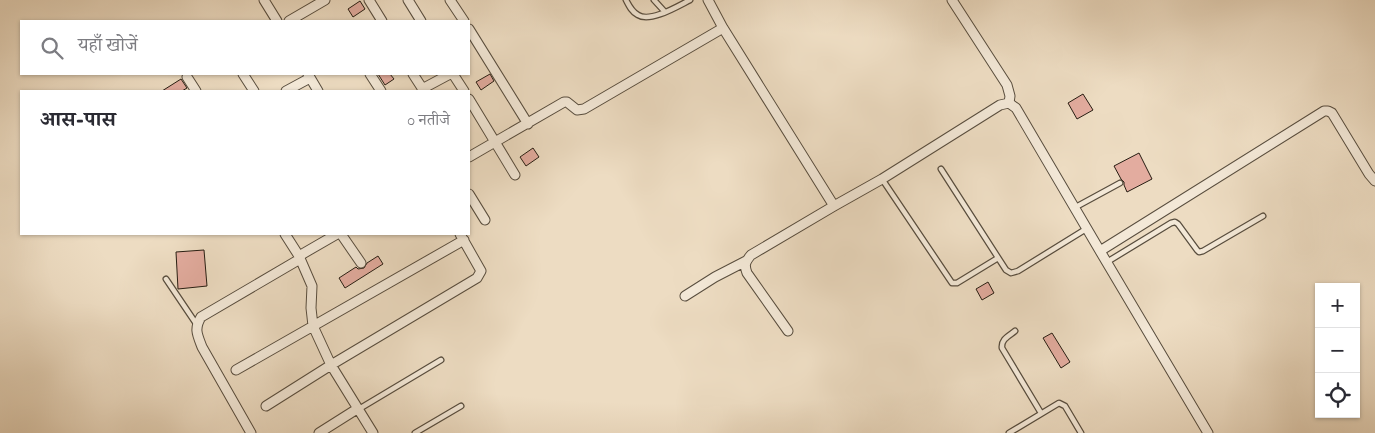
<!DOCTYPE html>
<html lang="hi">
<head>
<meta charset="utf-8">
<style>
	body { margin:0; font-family:"IM FELL Double Pica","Noto Serif Devanagari",serif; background:#f7f7f7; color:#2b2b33 }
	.controls { position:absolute; right:15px; bottom:15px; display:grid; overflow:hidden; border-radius:0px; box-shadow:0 1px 4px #0004 }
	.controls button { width:45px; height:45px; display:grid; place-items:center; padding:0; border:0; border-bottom:1px solid #e1e1e2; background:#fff; color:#2b2b33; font:25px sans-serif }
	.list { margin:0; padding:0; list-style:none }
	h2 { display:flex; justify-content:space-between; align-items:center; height:65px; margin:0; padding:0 20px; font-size:21px }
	h2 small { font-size:16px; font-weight:400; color:#7c7c81 }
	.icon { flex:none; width:28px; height:28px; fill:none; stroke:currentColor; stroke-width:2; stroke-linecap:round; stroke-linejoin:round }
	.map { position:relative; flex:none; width:1375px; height:433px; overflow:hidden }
	.search { position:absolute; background:#fff; box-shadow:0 1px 4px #0004; left:20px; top:20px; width:450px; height:55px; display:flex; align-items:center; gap:12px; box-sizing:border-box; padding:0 18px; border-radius:0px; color:#7c7c81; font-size:19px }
	.panel { position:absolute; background:#fff; box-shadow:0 1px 4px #0004; left:20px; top:90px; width:450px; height:145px; border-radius:0px }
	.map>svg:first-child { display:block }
</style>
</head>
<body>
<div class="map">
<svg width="1375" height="433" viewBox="0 0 1375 433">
	<rect width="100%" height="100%" fill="#eddcc2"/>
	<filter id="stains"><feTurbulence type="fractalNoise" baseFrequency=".004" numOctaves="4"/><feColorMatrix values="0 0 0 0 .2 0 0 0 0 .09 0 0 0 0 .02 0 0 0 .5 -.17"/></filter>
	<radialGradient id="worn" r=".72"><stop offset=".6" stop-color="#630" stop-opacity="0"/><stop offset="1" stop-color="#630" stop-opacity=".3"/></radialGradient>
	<!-- building -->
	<path fill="#e3ac9f" stroke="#261d12" d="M360 1 365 9 353 17 348 9Z
		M378 74H390L394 79 385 85Z
		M490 74 494 81 481 90 476 82Z
		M181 79 187 88 182 91H162Z
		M1083 94 1093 110 1077 119 1068 103Z
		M533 148 539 157 526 166 520 157Z
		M1139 153 1152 179 1127 192 1124 185V182L1121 179 1114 166Z
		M204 250 207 286 178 289 176 252Z
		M378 256 383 264 345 288 339 278 356 267 358 269 364 268 367 263Z
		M988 282 994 293 982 300 976 289Z
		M1052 333 1070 362 1061 368 1043 338Z"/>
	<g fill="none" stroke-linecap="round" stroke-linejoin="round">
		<!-- service casing -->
		<g stroke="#584d3e" stroke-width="7">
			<path id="service" d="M626 0C629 6 632 12 638 15 650 23 678 6 690 0
				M654 0 665 12
				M941 169 1006 270 1011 273 1018 271 1086 229
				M882 179 952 283H957L998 258
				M1074 208 1120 183
				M1107 262 1171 223 1175 222 1178 224 1197 250 1199 252 1203 251 1263 216
				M166 279 197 325
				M1015 331C1009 336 1001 339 1002 348L1041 413
				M359 409 441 360
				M415 433 461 406
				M1009 433 1059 403 1065 406 1081 433"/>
		</g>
		<!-- minor casing -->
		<g stroke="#584d3e" stroke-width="11">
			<path id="minor" d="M264 0 277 21
				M369 0 382 21
				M408 0 421 21
				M450 0 464 21
				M708 0 723 28 834 206
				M952 0 1007 85 1010 96 1009 103
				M289 21 325 0
				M469 29 528 124
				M243 74 254 91
				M308 74 318 91
				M370 74 381 91
				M413 74 424 91
				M453 74 464 91
				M187 77 196 91
				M422 89 450 74
				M286 91 310 78
				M469 99 515 175
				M469 157 564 102H567L577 110 584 109 723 28
				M469 194 485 220
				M285 234 299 256 312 286 311 308 313 326 331 365 373 433
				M341 234 361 263
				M1100 251 1324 111H1328L1332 113 1369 174 1375 181
				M299 256 337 234
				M685 296 715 277 746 261
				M788 331 747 273C744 265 745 262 751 255L834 206 882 179 1000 105 1009 103 1016 108 1100 251 1208 433
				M236 370 464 240
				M266 406 331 365 477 278 481 271 460 234
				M251 433 202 347C197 334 194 329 201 317L300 259
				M319 433 357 409"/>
		</g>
		<!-- service -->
		<use href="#service" stroke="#f3e8d7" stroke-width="4.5"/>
		<!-- minor -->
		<use href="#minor" stroke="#f3e8d7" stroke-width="9"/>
	</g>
	<rect width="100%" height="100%" filter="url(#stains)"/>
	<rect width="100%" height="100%" fill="url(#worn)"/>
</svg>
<div class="controls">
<button>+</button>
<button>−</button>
<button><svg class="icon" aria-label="locate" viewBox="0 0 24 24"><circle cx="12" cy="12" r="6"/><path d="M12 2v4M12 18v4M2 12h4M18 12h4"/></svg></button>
</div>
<div class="search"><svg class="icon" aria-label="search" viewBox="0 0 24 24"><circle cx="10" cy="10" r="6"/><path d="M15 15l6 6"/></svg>यहाँ खोजें</div>
<section class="panel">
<h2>आस-पास<small>0 नतीजे</small></h2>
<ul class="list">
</ul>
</section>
</div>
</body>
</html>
